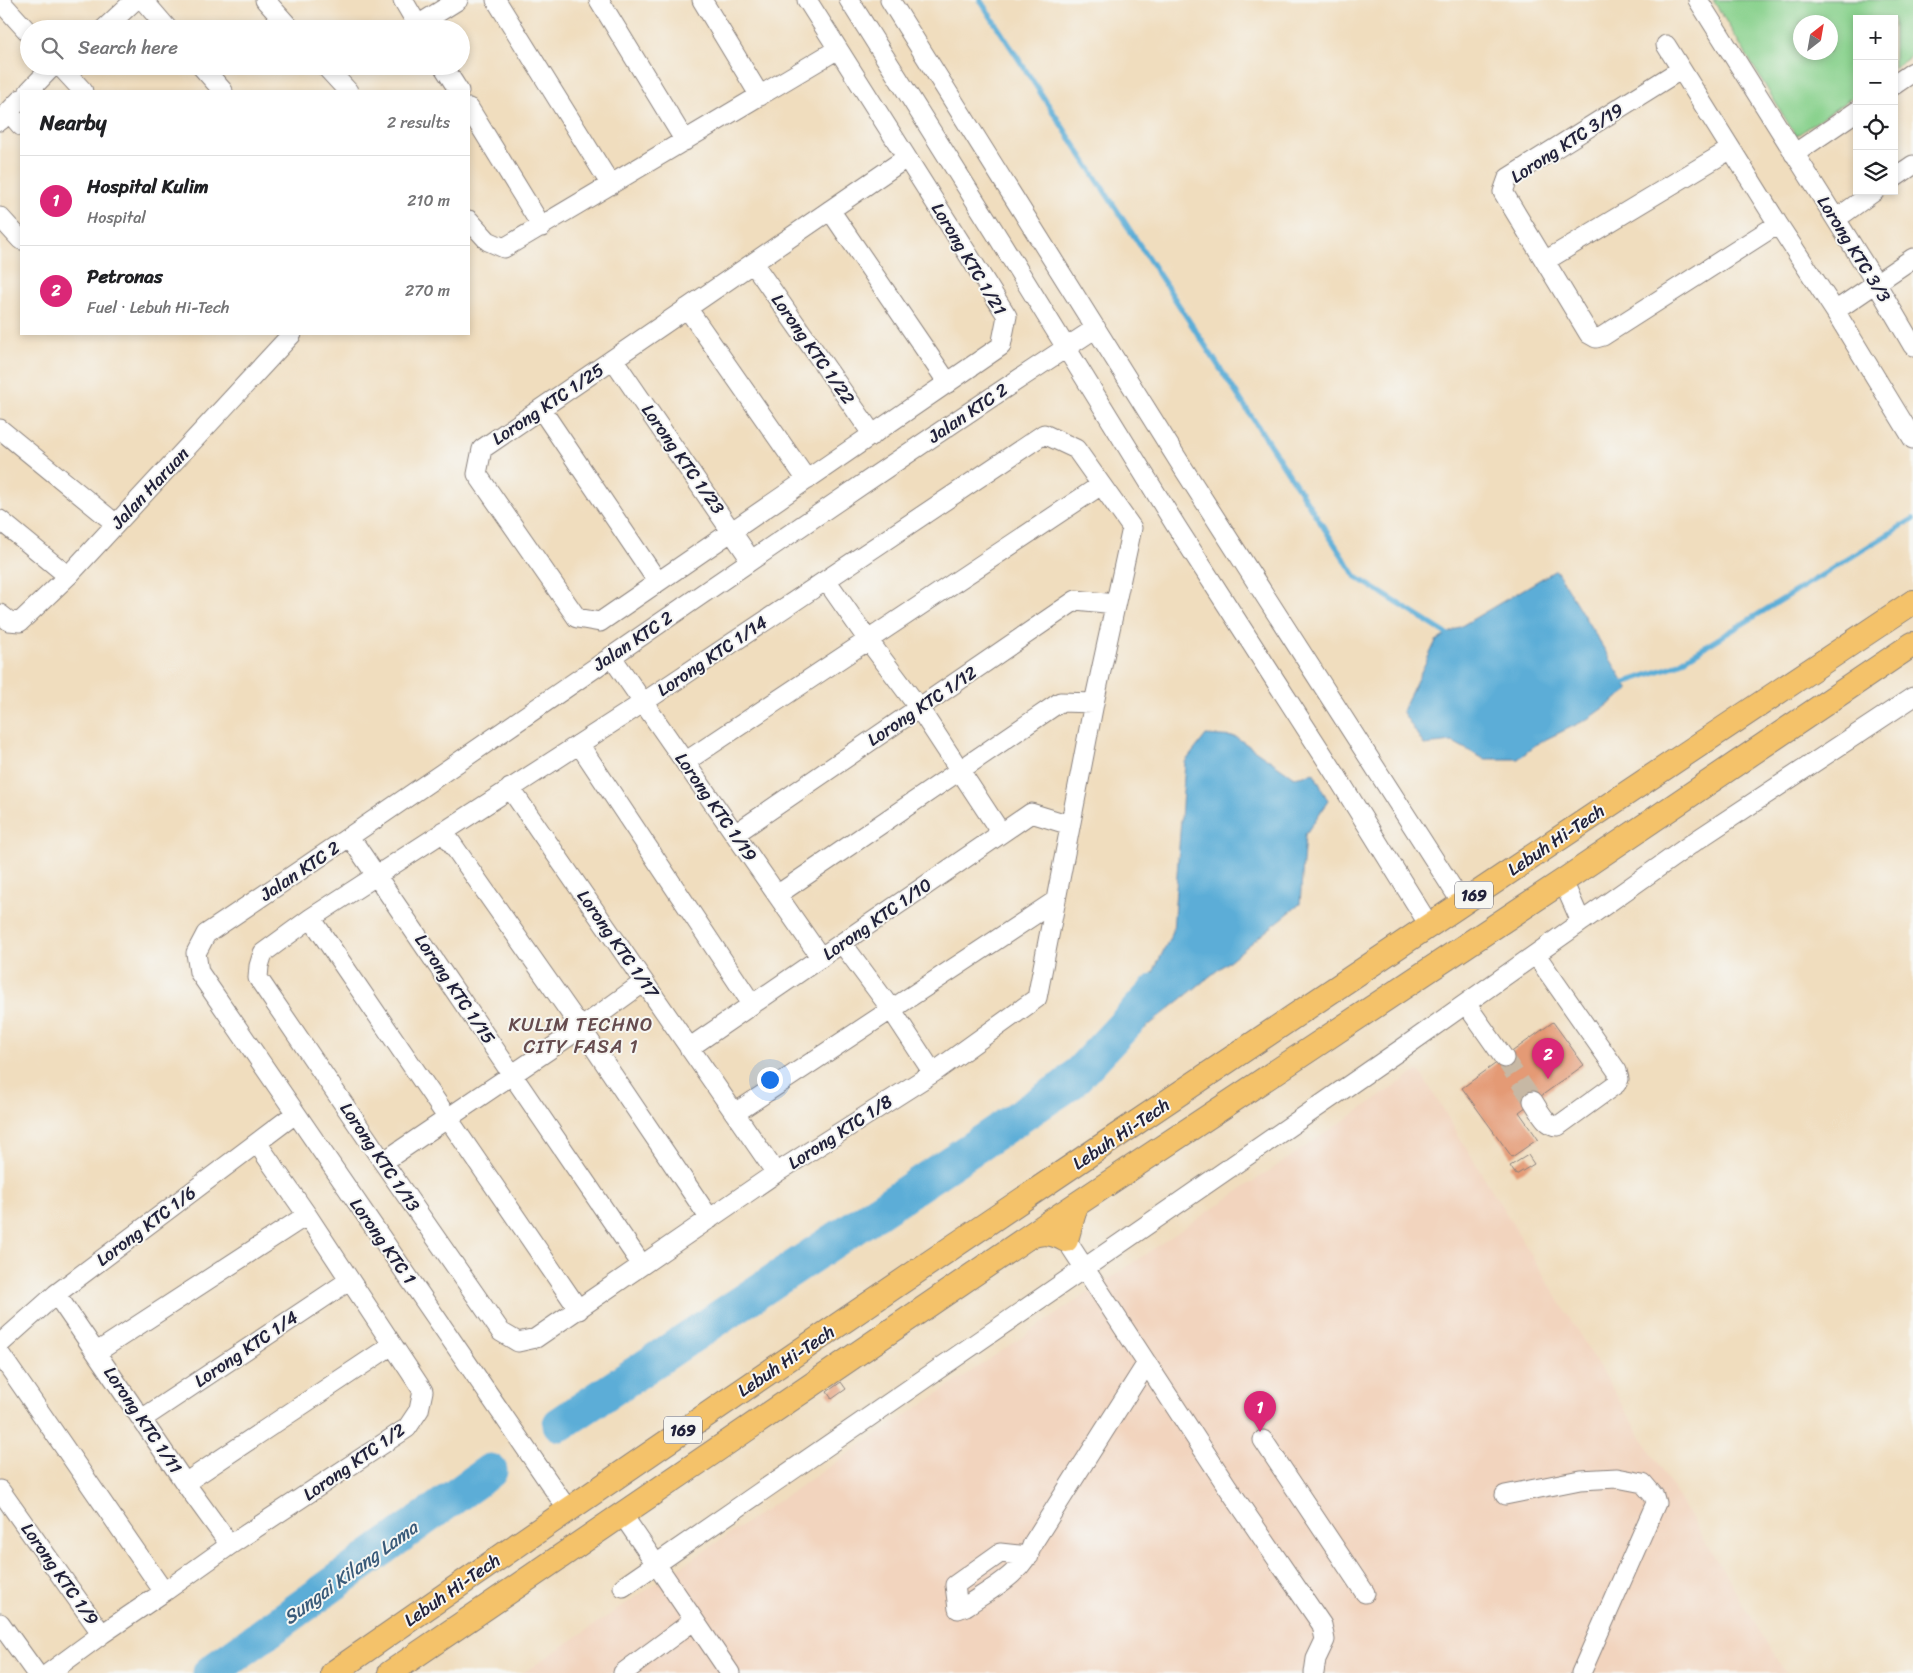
<!DOCTYPE html>
<html lang="en">
<head>
<meta charset="utf-8">
<style>
	body { margin:0; font-family:Sriracha,sans-serif; background:#f6f6f6; color:#202124 }
	.controls { position:absolute; right:15px; top:15px; display:grid; overflow:hidden; border-radius:0px; box-shadow:0 2px 8px #0003 }
	.controls button { width:45px; height:45px; display:grid; place-items:center; padding:0; border:0; border-bottom:1px solid #e0e0e0; background:#fff; color:#202124; font:25px sans-serif }
	.compass { position:absolute; left:1793px; top:15px; width:45px; height:45px; border-radius:50%; background:#fff; box-shadow:0 2px 8px #0003; rotate:31deg }
	.you { position:absolute; left:769px; top:1079px; width:18px; height:18px; margin:-12px; border:4px solid #fff; border-radius:50%; background:#1a73e8; box-shadow:0 0 0 8px #1a73e833 }
	.badge { display:grid; place-items:center; width:32px; height:32px; border-radius:50%; background:#db2777; color:#fff; font-size:16px; font-weight:700 }
	.pin { position:absolute; translate:-50% -41px; filter:drop-shadow(0 1px 2px #0008) }
	.pin::after { content:''; position:absolute; top:26px; width:18px; height:15px; background:inherit; clip-path:polygon(0 0,100% 0,50% 100%) }
	.list { margin:0; padding:0; list-style:none }
	h2 { display:flex; justify-content:space-between; align-items:center; height:65px; margin:0; padding:0 20px; font-size:21px }
	h2 small { font-size:16px; font-weight:400; color:#757577 }
	.list li { display:grid; grid-template-columns:32px 1fr auto; gap:15px; align-items:center; box-sizing:border-box; height:90px; padding:0 20px; border-top:1px solid #e0e0e0 }
	.list b { display:block; font-size:19px; white-space:nowrap }
	.list p { margin:0; font-size:16px; white-space:nowrap; color:#757577 }
	.list em { font-size:16px; font-style:normal; color:#757577 }
	.icon { flex:none; width:28px; height:28px; fill:none; stroke:currentColor; stroke-width:2; stroke-linecap:round; stroke-linejoin:round }
	.map { position:relative; flex:none; width:1913px; height:1673px; overflow:hidden }
	.search { position:absolute; background:#fff; box-shadow:0 2px 8px #0003; left:20px; top:20px; width:450px; height:55px; display:flex; align-items:center; gap:12px; box-sizing:border-box; padding:0 18px; border-radius:28px; color:#757577; font-size:19px }
	.panel { position:absolute; background:#fff; box-shadow:0 2px 8px #0003; left:20px; top:90px; width:450px; height:245px; border-radius:0px }
	.map>svg:first-child { display:block }
</style>
</head>
<body>
<div class="map">
<svg width="1913" height="1673" viewBox="0 0 1913 1673">
	<rect width="100%" height="100%" fill="#f6f6f2"/>
	<filter id="ink" filterUnits="userSpaceOnUse"><feTurbulence type="fractalNoise" baseFrequency=".02" numOctaves="2"/><feDisplacementMap in="SourceGraphic" scale="10" xChannelSelector="R" yChannelSelector="G"/><feConvolveMatrix kernelMatrix="1 2 1 2 8 2 1 2 1" color-interpolation-filters="sRGB"/></filter>
	<filter id="wash" filterUnits="userSpaceOnUse"><feTurbulence type="fractalNoise" baseFrequency=".0096" numOctaves="4" result="noise"/><feDisplacementMap in="SourceGraphic" scale="20" xChannelSelector="R" yChannelSelector="G"/><feGaussianBlur stdDeviation="1.12" result="paint"/><feColorMatrix in="noise" values="0 0 0 0 0 0 0 0 0 0 0 0 0 0 0 0 0 1.4 0 .05"/><feComposite in="paint" operator="in"/></filter>
	<g filter="url(#wash)">
		<rect width="100%" height="100%" fill="#f0ddbe"/>
		<!-- built -->
		<path fill="#f2d4be" d="M1419 1070 1785 1673H523Z"/>
		<!-- green -->
		<path fill="#8ad28e" stroke="#567a64" fill-rule="evenodd" d="M1713 0H1913V55L1894 68V19H1857V94L1796 136ZM1800 22H1830V52H1800Z"/>
		<!-- water -->
		<path fill="#5cadd7" stroke="#3f6889" d="M1556 570 1629 690 1590 718 1538 743 1518 759H1484L1453 742 1424 745 1402 711 1436 641Z
			M1206 735 1236 737 1294 777 1314 773 1328 801 1305 835 1300 904 1133 1038 1117 1019 1146 987 1173 931 1185 762Z"/>
		<g fill="none" stroke-linecap="round" stroke-linejoin="round">
			<!-- stream -->
			<path stroke="#5cadd7" stroke-width="5.5" d="M980 0 1356 577 1453 638
				M1617 685 1674 666 1913 519"/>
			<!-- river -->
			<path stroke="#5cadd7" stroke-width="35" d="M560 1424 1070 1083 1157 990
				M210 1673 490 1471"/>
		</g>
		<g id="blocks">
			<!-- building -->
			<path fill="#e49a75" d="M1553 1022 1584 1065 1519 1112 1538 1139 1512 1157 1462 1088Z
				M1528 1155 1534 1164 1516 1175 1510 1166Z
				M841 1382 846 1389 832 1399 827 1392Z"/>
		</g>
	</g>
	<g filter="url(#ink)">
		<use href="#blocks" fill-opacity="0" stroke="#89807c" stroke-width="1"/>
		<g fill="none" stroke-linecap="round" stroke-linejoin="round">
			<!-- minor-tunnel -->
			<path stroke="#c7b8a4" stroke-width="19" stroke-dasharray="19 9" stroke-linecap="butt" d="M1504 1058 1533 1101"/>
			<!-- minor casing -->
			<g stroke="#89807c" stroke-width="21">
				<path id="minor" d="M143 0 168 29
					M265 0 291 29
					M403 0 420 29
					M496 0 611 185
					M599 0 685 141
					M702 0 760 96
					M807 0 1007 316 1001 346 600 622 577 618 477 474 482 449 906 158
					M849 0 1001 242 1176 526 1336 775 1429 925
					M890 0 1185 471 1462 903
					M1698 0 1876 283 1913 346
					M0 1 29 33
					M418 25 458 0
					M104 29 135 0
					M1666 45 1778 224 1835 311 1913 439
					M60 66 83 91
					M201 66 223 91
					M325 66 348 91
					M443 66 459 91
					M1680 70 1508 178 1503 192 1589 334 1596 338 1603 336 1778 224
					M1894 85 1913 72
					M29 91 53 66
					M469 108 542 227
					M9 112 21 126
					M0 121 21 99
					M1794 154 1857 111
					M1894 178 1913 165
					M830 210 948 383
					M0 217 21 240
					M1836 219 1875 191
					M469 220 488 241 504 248 838 49
					M1545 261 1731 149
					M753 263 873 435
					M687 308 807 480
					M1835 311 1913 258
					M613 359 751 560
					M541 409 658 582
					M0 429 116 524
					M1044 434 1076 449 1132 528 1094 703 1037 998 933 1073 776 1173 536 1338 518 1342 501 1332 383 1162 258 978 259 966 263 953 311 918 644 702Z
					M0 520 68 576
					M826 580 868 640 919 708 1001 833
					M0 614 9 621 20 622 68 576 292 334
					M611 656 821 958
					M579 744 752 1004
					M685 762 1101 485
					M510 788 776 1173
					M443 831 581 1028 710 1219
					M735 834 1076 600 1115 604
					M350 837 642 1265
					M1563 881 1581 922
					M777 895 1060 702 1094 703
					M311 918 579 1310
					M842 943 891 1009 933 1073
					M1466 1004 1504 1058
					M689 1048 1031 813 1070 825
					M1533 1101C1539 1110 1547 1127 1558 1126L1616 1084 1619 1079 1617 1071 1536 955
					M735 1113 1055 901
					M383 1162 581 1028 644 982
					M1059 1229 1227 1486 1322 1625 1325 1640 1316 1659 1314 1673
					M56 1294 185 1483 230 1545
					M0 1344 56 1294 295 1114
					M97 1352 307 1215
					M0 1354 164 1592
					M142 1419 350 1280
					M1263 1440 1365 1593
					M185 1483 392 1345
					M0 1490 102 1634
					M1505 1495 1580 1480 1617 1478 1643 1483 1654 1496 1656 1503 1581 1673
					M568 1510 199 972 196 953 206 934C504 734 796 525 1096 328
					M622 1514 730 1673
					M1029 1556 1000 1553 955 1585 958 1609 966 1606C991 1589 1024 1573 1033 1543L1147 1363
					M623 1587 1403 1048 1697 840 1913 697
					M0 1623 36 1673
					M49 1673 102 1634 164 1592 230 1545 407 1428 419 1410 423 1391 307 1215 257 1143
					M623 1673 693 1621"/>
			</g>
			<!-- major casing -->
			<g stroke="#89807c" stroke-width="26">
				<path id="major" d="M1027 1238C1041 1231 1052 1232 1066 1240L1076 1205
					M333 1673C855 1309 1384 955 1913 602
					M390 1673 1053 1220 1563 881 1913 644"/>
			</g>
			<!-- minor -->
			<use href="#minor" stroke="#fff" stroke-width="19"/>
			<!-- major -->
			<use href="#major" stroke="#f4c26a" stroke-width="24"/>
		</g>
	</g>
	<g text-anchor="middle" stroke-width="4" stroke-linejoin="round" paint-order="stroke">
		<!-- shield labels -->
		<g fill="#f6f6f2" stroke="#626272" stroke-width="1">
			<rect x="1455" y="881.5" width="38" height="27" rx="4"/>
			<rect x="664" y="1416.5" width="38" height="27" rx="4"/>
		</g>
		<g font-size="16" font-weight="bold" fill="#22223b">
			<text x="1474" y="901">169</text>
			<text x="683" y="1436">169</text>
		</g>
		<!-- street labels -->
		<g font-size="18" fill="#22223b" stroke="#f6f6f2">
			<text transform="translate(1567 143) rotate(-33)" y="6">Lorong KTC 3/19</text>
			<text transform="translate(1854 249) rotate(58)" y="6">Lorong KTC 3/3</text>
			<text transform="translate(969 259) rotate(59)" y="6">Lorong KTC 1/21</text>
			<text transform="translate(813 349) rotate(55)" y="6">Lorong KTC 1/22</text>
			<text transform="translate(548 404) rotate(-34)" y="6">Lorong KTC 1/25</text>
			<text transform="translate(968 413) rotate(-34)" y="6">Jalan KTC 2</text>
			<text transform="translate(683 459) rotate(55)" y="6">Lorong KTC 1/23</text>
			<text transform="translate(150 488) rotate(-47)" y="6">Jalan Haruan</text>
			<text transform="translate(633 641) rotate(-34)" y="6">Jalan KTC 2</text>
			<text transform="translate(712 656) rotate(-34)" y="6">Lorong KTC 1/14</text>
			<text transform="translate(922 706) rotate(-34)" y="6">Lorong KTC 1/12</text>
			<text transform="translate(716 807) rotate(55)" y="6">Lorong KTC 1/19</text>
			<text transform="translate(1556 840) rotate(-34)" y="6">Lebuh Hi-Tech</text>
			<text transform="translate(300 871) rotate(-34)" y="6">Jalan KTC 2</text>
			<text transform="translate(877 919) rotate(-35)" y="6">Lorong KTC 1/10</text>
			<text transform="translate(618 944) rotate(55)" y="6">Lorong KTC 1/17</text>
			<text transform="translate(455 989) rotate(56)" y="6">Lorong KTC 1/15</text>
			<text transform="translate(840 1132) rotate(-33)" y="6">Lorong KTC 1/8</text>
			<text transform="translate(1121 1134) rotate(-34)" y="6">Lebuh Hi-Tech</text>
			<text transform="translate(380 1157) rotate(56)" y="6">Lorong KTC 1/13</text>
			<text transform="translate(146 1226) rotate(-37)" y="6">Lorong KTC 1/6</text>
			<text transform="translate(383 1241) rotate(55)" y="6">Lorong KTC 1</text>
			<text transform="translate(246 1349) rotate(-34)" y="6">Lorong KTC 1/4</text>
			<text transform="translate(786 1361) rotate(-34)" y="6">Lebuh Hi-Tech</text>
			<text transform="translate(143 1420) rotate(56)" y="6">Lorong KTC 1/11</text>
			<text transform="translate(354 1462) rotate(-35)" y="6">Lorong KTC 1/2</text>
			<text transform="translate(60 1574) rotate(55)" y="6">Lorong KTC 1/9</text>
			<text transform="translate(452 1590) rotate(-35)" y="6">Lebuh Hi-Tech</text>
		</g>
		<!-- neighbourhood labels -->
		<g font-size="19" letter-spacing="1" fill="#664c4f" stroke="#f6f6f2">
			<text x="581" y="1031">KULIM TECHNO<tspan x="581" dy="22">CITY FASA 1</tspan></text>
		</g>
		<!-- water labels -->
		<g font-size="19" font-style="italic" fill="#395a79" stroke="#f6f6f2">
			<text transform="translate(350 1572) rotate(-36)" y="7">Sungai Kilang Lama</text>
		</g>
	</g>
</svg>
<div class="controls">
<button>+</button>
<button>−</button>
<button><svg class="icon" aria-label="locate" viewBox="0 0 24 24"><circle cx="12" cy="12" r="6"/><path d="M12 2v4M12 18v4M2 12h4M18 12h4"/></svg></button>
<button><svg class="icon" aria-label="layers" viewBox="0 0 24 24"><path d="M12 4l9 5-9 5-9-5zM3 14l9 5 9-5"/></svg></button>
</div>
<svg class="compass" viewBox="-18 -18 36 36"><path d="M0-13l5 13h-10z" fill="#e53935"/><path d="M0 13l5-13h-10z" fill="#757577"/></svg>
<div class="you"></div>
<div class="pin badge" style="left:1260px;top:1432px">1</div>
<div class="pin badge" style="left:1548px;top:1079px">2</div>
<div class="search"><svg class="icon" aria-label="search" viewBox="0 0 24 24"><circle cx="10" cy="10" r="6"/><path d="M15 15l6 6"/></svg>Search here</div>
<section class="panel">
<h2>Nearby<small>2 results</small></h2>
<ul class="list">
<li><span class="badge">1</span><div><b>Hospital Kulim</b><p>Hospital</p></div><em>210 m</em></li>
<li><span class="badge">2</span><div><b>Petronas</b><p>Fuel · Lebuh Hi-Tech</p></div><em>270 m</em></li>
</ul>
</section>
</div>
</body>
</html>
